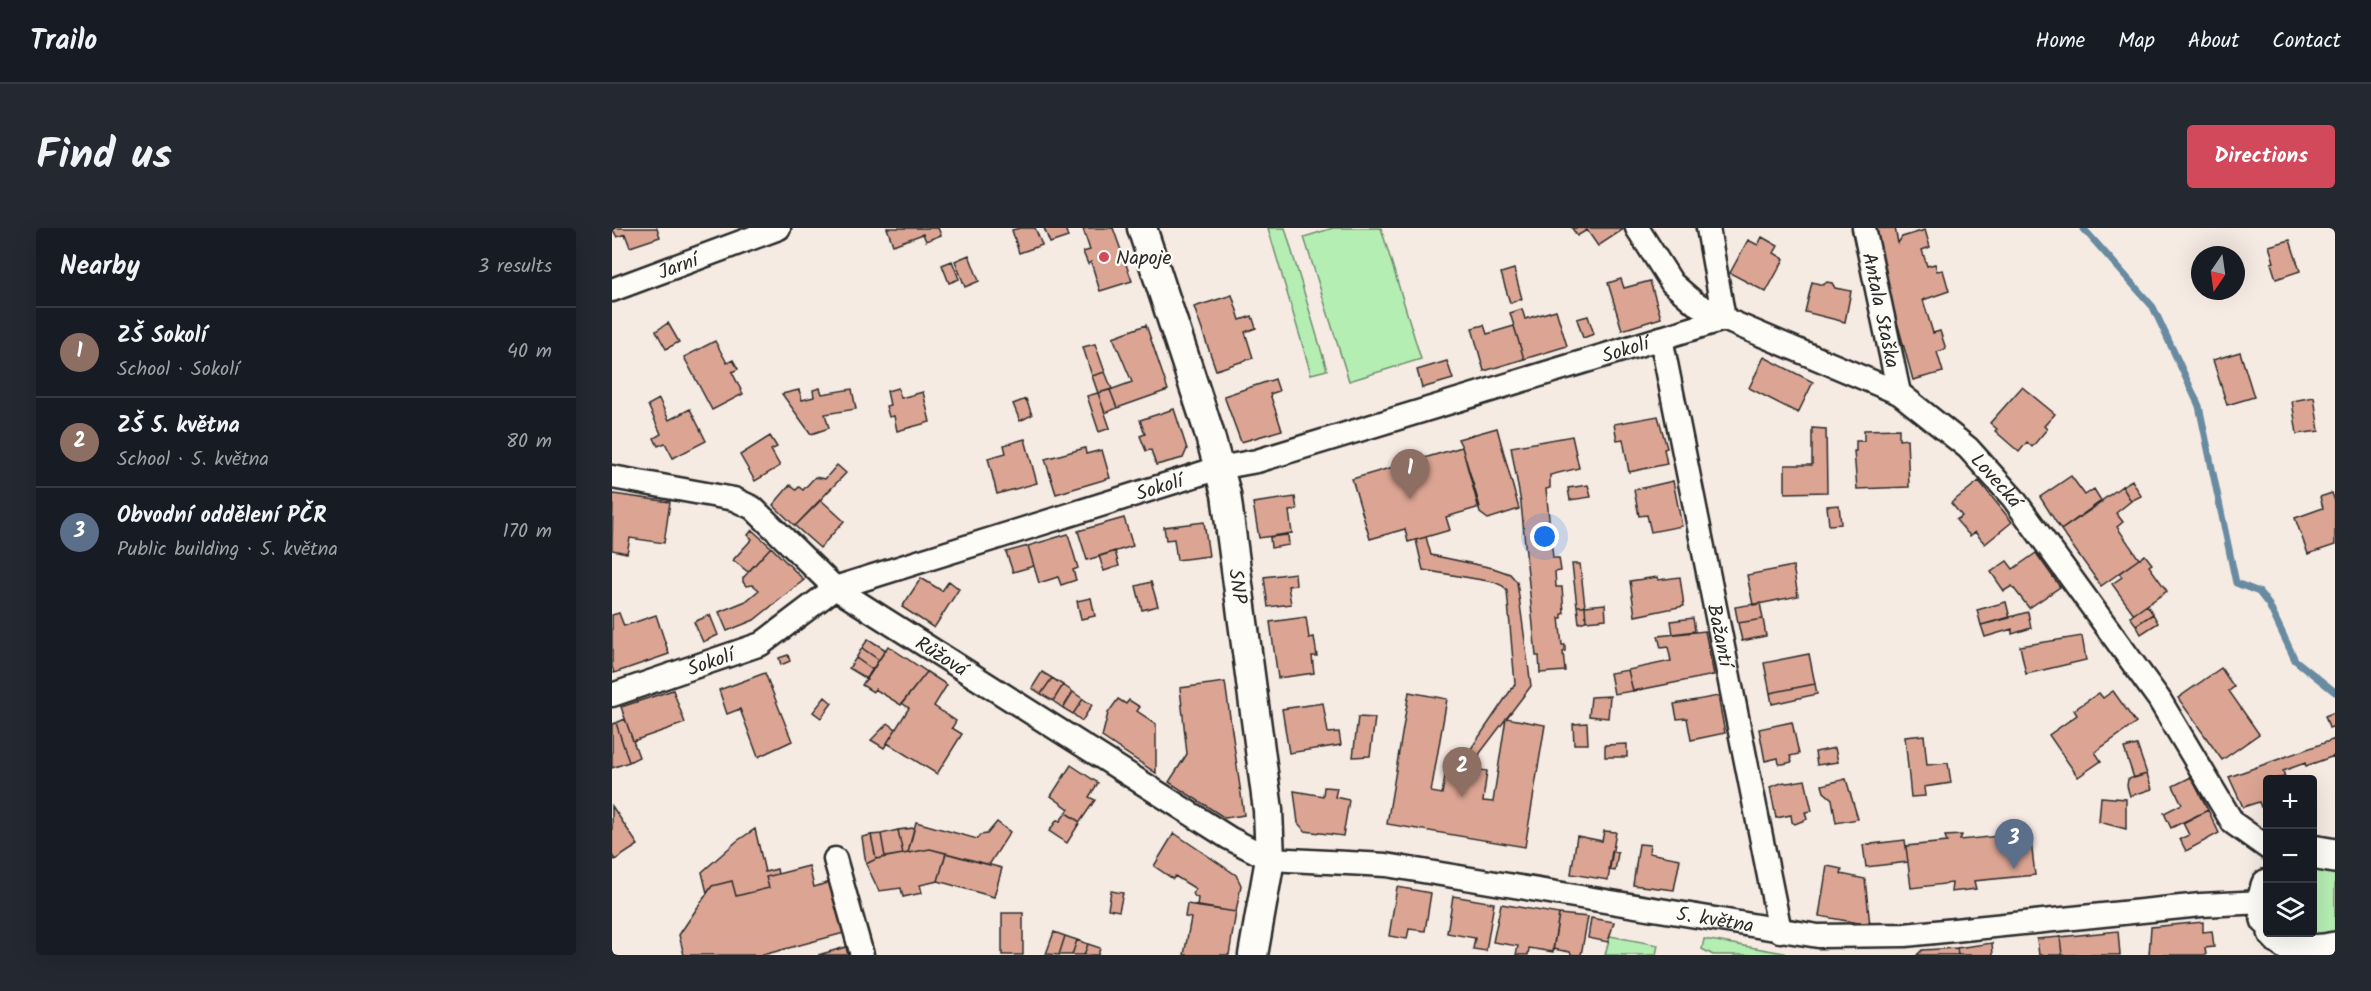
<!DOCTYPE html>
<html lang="en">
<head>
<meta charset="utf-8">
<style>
	body { margin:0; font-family:Kalam,sans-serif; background:#242831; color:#f1f3f6 }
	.controls { position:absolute; right:18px; bottom:18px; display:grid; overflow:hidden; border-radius:6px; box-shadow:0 6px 24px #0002 }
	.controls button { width:54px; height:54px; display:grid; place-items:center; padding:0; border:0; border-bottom:2px solid #363941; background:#171b24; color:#f1f3f6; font:30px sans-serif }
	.compass { position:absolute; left:1579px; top:18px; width:54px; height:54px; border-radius:50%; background:#171b24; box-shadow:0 6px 24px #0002; rotate:193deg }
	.you { position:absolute; left:933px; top:309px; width:21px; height:21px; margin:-15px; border:4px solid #fff; border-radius:50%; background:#1a73e8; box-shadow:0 0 0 9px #1a73e833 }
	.badge { display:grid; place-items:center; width:39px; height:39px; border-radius:50%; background:#d1495b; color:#fff; font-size:20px; font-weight:700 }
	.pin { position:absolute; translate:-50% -50px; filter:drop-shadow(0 2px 3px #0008) }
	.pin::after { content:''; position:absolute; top:32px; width:21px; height:18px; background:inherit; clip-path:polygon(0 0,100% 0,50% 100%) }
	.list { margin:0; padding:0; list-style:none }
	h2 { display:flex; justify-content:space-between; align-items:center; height:78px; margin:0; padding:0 24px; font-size:26px }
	h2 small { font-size:20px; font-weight:400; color:#9ea1a6 }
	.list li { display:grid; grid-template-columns:39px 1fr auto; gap:18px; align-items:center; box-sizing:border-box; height:90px; padding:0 24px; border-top:2px solid #363941 }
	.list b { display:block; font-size:22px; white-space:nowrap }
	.list p { margin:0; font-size:20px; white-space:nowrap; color:#9ea1a6 }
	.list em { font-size:20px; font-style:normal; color:#9ea1a6 }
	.icon { flex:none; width:33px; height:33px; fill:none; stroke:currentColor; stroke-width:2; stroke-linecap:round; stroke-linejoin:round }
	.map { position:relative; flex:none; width:1723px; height:727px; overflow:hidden; border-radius:6px }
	header { display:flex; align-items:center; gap:36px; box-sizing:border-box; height:84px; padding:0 30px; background:#171b24; border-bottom:2px solid #363941 }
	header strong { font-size:28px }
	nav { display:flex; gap:33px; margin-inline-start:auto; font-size:21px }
	.intro { display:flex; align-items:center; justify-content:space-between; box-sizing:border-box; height:144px; padding:0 36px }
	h1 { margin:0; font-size:42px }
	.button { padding:15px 27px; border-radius:6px; background:#d1495b; color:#fff; font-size:21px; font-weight:700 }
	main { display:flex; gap:36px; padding:0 36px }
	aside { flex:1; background:#171b24; border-radius:6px; box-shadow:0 6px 24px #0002 }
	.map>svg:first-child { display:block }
</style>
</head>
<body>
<header>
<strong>Trailo</strong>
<nav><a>Home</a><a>Map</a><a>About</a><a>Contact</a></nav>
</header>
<div class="intro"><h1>Find us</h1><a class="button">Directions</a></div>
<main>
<aside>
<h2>Nearby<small>3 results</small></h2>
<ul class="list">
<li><span class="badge" style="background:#8d6e63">1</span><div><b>ZŠ Sokolí</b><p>School · Sokolí</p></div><em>40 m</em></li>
<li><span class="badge" style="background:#8d6e63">2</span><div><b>ZŠ 5. května</b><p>School · 5. května</p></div><em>80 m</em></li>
<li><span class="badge" style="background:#5c6f8a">3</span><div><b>Obvodní oddělení PČR</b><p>Public building · 5. května</p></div><em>170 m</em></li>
</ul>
</aside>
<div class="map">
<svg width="1723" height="727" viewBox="0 0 1723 727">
	<rect width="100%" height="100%" fill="#f6ebe3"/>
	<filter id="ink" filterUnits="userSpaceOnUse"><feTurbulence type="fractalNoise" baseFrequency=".0167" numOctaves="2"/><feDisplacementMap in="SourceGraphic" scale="12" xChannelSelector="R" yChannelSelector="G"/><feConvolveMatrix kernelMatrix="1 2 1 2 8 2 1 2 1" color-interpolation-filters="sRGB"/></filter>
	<g filter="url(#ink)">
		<!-- green -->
		<path fill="#b5eeb3" stroke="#708c6f" stroke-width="1.5" d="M656 0H673L715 142 699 146Z
			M721 0H769L809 131 737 153 692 9Z
			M1701 639 1723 644V707L1716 710 1682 705 1700 704Z
			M998 708 1046 717 1044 727H993Z
			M1092 711 1172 725 1174 727H1101L1090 721Z"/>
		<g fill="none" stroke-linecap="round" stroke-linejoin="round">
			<!-- stream -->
			<path stroke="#698ba2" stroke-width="7" d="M1471 0 1541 79 1587 178 1624 355 1647 364 1657 377 1683 432 1723 464"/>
		</g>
		<!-- building -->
		<path fill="#dca593" stroke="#2b2b2b" stroke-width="1.5" d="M0 0H45L48 9 18 19 13 6 5 9Z
			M275 0H326L329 7 314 13 311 6 281 17Z
			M408 0H423L430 17 407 25 400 2Z
			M432 0H453L456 9 438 15Z
			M474 0H501L520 53 488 63 479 34 476 36 471 24 478 22 471 1Z
			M960 0H1011L1012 1 986 18 975 2 965 8Z
			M1261 0H1283L1286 15 1290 9 1313 2 1318 19 1310 22 1315 38 1323 36 1325 43 1331 42 1337 63 1311 72 1321 105 1328 103 1334 121 1325 124 1331 144 1301 152 1268 32Z
			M1150 9 1166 18 1162 25 1172 31 1154 64 1118 45 1136 12 1146 17Z
			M1678 12 1688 43 1664 51 1659 35 1662 34 1657 18Z
			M357 27 367 53 353 59 343 33Z
			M340 33 347 51 337 55 330 37Z
			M902 41 910 71 898 75 889 45Z
			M1009 51 1012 60 1038 53 1049 90 1010 102 996 55Z
			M1200 54 1211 57 1215 54 1220 55 1223 60 1239 63 1233 94 1193 84Z
			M620 67 628 92 640 88 644 100 633 104 641 130 604 142 582 79Z
			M910 81 913 91 944 82 955 118 912 131 898 85Z
			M976 88 982 106 971 110 965 91Z
			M56 95 67 114 54 121 44 103Z
			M534 97 556 162 505 180 498 162 520 154 501 109Z
			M872 97 875 106 902 98 912 131 872 143 860 100Z
			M103 113 115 135 121 132 126 141 120 144 131 166 100 182 72 129Z
			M483 116 493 144 480 148 471 119Z
			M1628 124 1642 169 1615 177 1601 132Z
			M1152 129 1201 154 1186 185 1137 160Z
			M835 133 841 151 810 160 805 142Z
			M493 144 500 161 486 165 480 148Z
			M663 151 667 163 658 166 670 202 629 214 612 168Z
			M1410 159 1443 186 1432 198 1435 201 1420 219 1415 214 1407 224 1383 203 1385 201 1378 195Z
			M208 160 210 166 240 161 244 181 213 186 217 200 199 206 170 166 187 162 190 172 202 169 201 162Z
			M286 160 289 170 311 164 318 194 285 203 282 188 277 189 274 178 278 177 275 163Z
			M498 162 505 180 493 185 486 165Z
			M486 165 498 200 487 204 475 168Z
			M1702 169 1707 203 1685 206 1680 173Z
			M47 171 57 192 78 181 94 213 61 230 53 215 46 218 42 210 49 206 36 177Z
			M414 171 420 187 408 193 401 176Z
			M562 181 575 221 571 230 544 237 539 222 534 223 528 208 533 206 528 192Z
			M1046 188 1055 220 1052 221 1055 236 1017 244 1011 211 1005 212 1002 196Z
			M885 200 907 281 876 291 868 285 850 219 846 211Z
			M1200 200 1214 201 1215 264 1173 265V237H1200Z
			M1287 201V212L1295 211 1297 259 1245 261 1242 223H1244V213H1252V202Z
			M158 208 165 219 159 222 168 238 143 253 128 227Z
			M960 208 967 240 938 247V260L934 261 941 330H947L949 343 943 344 944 359H950L952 385 950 386V390H947L950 417H953V423L951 424 953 443 928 445 927 428H924L909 275 899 219Z
			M413 211 425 255 385 266 376 230 394 225 392 217Z
			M850 219 868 279 834 289 838 302 814 309 796 314 793 301 758 311 740 251Z
			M473 220 474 226 490 222 498 250 444 266 433 231Z
			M225 237 234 245 183 298 161 277 178 257 184 262 187 259 191 262 203 249 213 251Z
			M1459 248 1473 267 1482 261 1490 274 1449 302 1428 269Z
			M1520 252 1529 268 1519 273 1510 258Z
			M1061 253 1070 298 1039 304 1035 287 1027 288 1022 262Z
			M1367 253 1400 294 1373 316 1363 304 1358 308 1344 292 1350 288 1339 275Z
			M976 257 979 269 958 272 956 260Z
			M1510 258 1519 273 1504 285 1511 294 1505 299 1527 331 1489 358 1449 302Z
			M1720 265 1723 273V317L1696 326 1683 290 1711 280 1708 269Z
			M1 266 58 274 52 315 18 310 15 325 0 322Z
			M683 269 685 282 677 283 680 305 647 310 641 275Z
			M209 272 232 293 208 320 183 298Z
			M1227 277 1229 296 1217 297 1215 278Z
			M512 290 521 318 475 332 466 303Z
			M592 294 597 328 565 332 562 311 554 312 552 299Z
			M140 302 159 319 136 344 121 332 140 311 136 307Z
			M456 306 466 340 461 342 464 352 449 357 446 349 427 355 416 318Z
			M676 307 677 317 659 320 658 309Z
			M814 309 819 327 881 340 898 346 905 354 919 458 868 525 864 540 851 538 854 528 903 456 895 363 891 358 882 354 811 342 804 312Z
			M416 318 422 338 401 344 394 324Z
			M159 319 192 352 142 392 115 403 107 384 134 373 147 362 141 357 134 358 131 354V350Z
			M503 323 507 338 492 343 487 328Z
			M1424 325 1448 359 1417 380 1400 358 1392 363 1379 344 1395 333 1401 341Z
			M1533 327 1540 336 1537 338 1555 363 1522 386 1500 356 1510 349 1507 345Z
			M960 336H968L973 378H965Z
			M1181 338 1186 368 1141 377 1135 347Z
			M683 345 684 357 676 358 679 376 656 379 652 349Z
			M1045 349 1046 352 1068 349 1072 378 1023 388 1018 353Z
			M309 350 330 363 337 353 347 361 322 400 290 379Z
			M539 354 546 378 530 382 524 358Z
			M479 370 483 388 469 391 465 373Z
			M1394 374 1398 390 1369 397 1365 382Z
			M1148 375 1151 391 1126 395 1123 379Z
			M993 376 994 391 974 393 973 378Z
			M1535 377 1541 386 1524 397 1518 389Z
			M965 378H973L974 393 967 395Z
			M1416 384 1419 400 1400 406V401L1373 409 1369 397Z
			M7 385 12 398 44 387 57 426 2 445 0 438V387Z
			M1541 386 1546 395 1529 406 1524 397Z
			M98 387 106 407 91 414 82 394Z
			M694 389 697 410 702 409 705 428H700L702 445 666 450 658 394Z
			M1081 390 1083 403 1061 406 1059 393Z
			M1151 391 1154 408 1130 413 1126 395Z
			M1093 403 1102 447 1021 463 1016 442 1059 433 1056 419 1049 420 1046 408Z
			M1470 408 1474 432 1414 446 1408 418Z
			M256 411 274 422 267 432 250 420Z
			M276 418 315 444 289 477 263 461 261 464 250 457Z
			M250 420 267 432 261 442 244 430Z
			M1197 426 1203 456 1158 465 1152 435Z
			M176 427 178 433 169 437 167 430Z
			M244 430 261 442 255 451 237 440Z
			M1609 440 1622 459 1617 463 1647 506 1610 532 1566 470Z
			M1016 442 1021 463 1002 466 998 445Z
			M315 444 335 457 322 478 344 493 340 500 350 506 325 546 275 515 297 480 290 475Z
			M430 444 440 450 429 466 420 460Z
			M153 445 180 513 146 529 128 481 115 486 107 462Z
			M440 450 451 457 441 473 429 466Z
			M613 454 632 587 613 590 557 554 575 526 568 460Z
			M1203 456 1205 466 1160 476 1158 465Z
			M451 457 461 464 451 480 441 473Z
			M61 462 73 495 21 513 9 479Z
			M1501 463 1524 495 1483 524 1489 533 1466 549 1437 507 1465 487 1462 482 1487 465 1491 470Z
			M461 464 471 471 461 486 451 480Z
			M797 464 835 471 819 564 830 566 835 536 875 543 871 573 881 574 894 490 933 497 913 619 775 596Z
			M998 468 996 490 977 488 979 469Z
			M1106 468 1113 505 1079 512 1075 490 1065 491 1062 476Z
			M213 469 220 475 209 490 201 484Z
			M471 471 480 477 470 493 461 486Z
			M506 471 514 476 517 472 528 479 525 483 544 496V545L490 509 496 485Z
			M711 475 716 505 727 504 729 517 677 525 670 481Z
			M1723 484V498L1717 500 1713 488Z
			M746 489 763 490 758 528 741 529Z
			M13 491 27 529 17 534 4 495Z
			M1180 494 1187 526 1178 528 1180 534 1171 536H1167L1166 530 1153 533 1147 501Z
			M4 495 17 534 0 540V496Z
			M276 495 284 501 272 520 259 512Z
			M975 495 976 516H962L961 496Z
			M1312 507 1315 537 1336 535 1339 555 1312 559 1313 568 1299 569 1293 509Z
			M1723 511V531L1722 528 1694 538 1693 535 1671 543 1673 549 1656 552 1654 572 1656 577 1649 579 1647 574 1631 579 1617 549Z
			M1015 516V529H993V517Z
			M1525 517 1535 546 1522 550 1512 520Z
			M1223 520 1226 534 1205 537 1203 524Z
			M459 537 486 555 477 569 483 572 468 594 454 585 457 581 439 568Z
			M1535 546 1540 561 1518 568 1515 558 1516 551Z
			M1579 549 1596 582 1559 600 1552 585 1570 576 1561 558Z
			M1234 551 1246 591 1224 595 1220 571 1212 564 1210 557Z
			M1193 552 1200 583 1193 584 1195 591 1183 596 1180 594 1179 587 1164 590 1158 559 1172 554 1175 555Z
			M712 559 725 560 723 569 737 572 731 608 693 603 686 595 682 563 711 568Z
			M1489 569 1514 571V601L1487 594Z
			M0 578 26 617 3 632 0 627Z
			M1596 582 1607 605 1574 623 1568 611 1577 607 1571 595Z
			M454 585 468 594 455 615 437 603 445 592 448 593Z
			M304 594 365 611 368 607 375 606 385 594 398 604 377 637 318 621 296 625Z
			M302 600 296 625 291 626 286 602Z
			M143 601 153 644 165 641 166 646 154 649 157 660 124 668 120 653 100 658 95 665 90 644 125 613Z
			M286 602 291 626 273 629 269 606Z
			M992 603 1004 604 996 652 959 646 965 608 990 613Z
			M562 605 624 647 629 657 624 684 581 678H585L586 670 583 669 581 665 584 661 563 648 561 651 542 638Z
			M1418 605 1423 647 1362 653 1364 661 1339 664 1340 655 1299 660 1294 618 1335 614 1333 608 1350 607 1348 612Z
			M269 606 273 629 264 631 259 607Z
			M259 607 264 631 254 636 250 609Z
			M1293 612 1296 634 1254 639 1251 617Z
			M1027 616 1038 617 1037 625 1068 631 1062 662 1021 657Z
			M318 621 334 625 326 653 308 657 310 665 291 669 289 660 267 663 254 636 264 631Z
			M1000 623 1006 625 1003 643 997 642Z
			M334 625 390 640 382 669 326 653Z
			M197 638 202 659 218 654 232 705 151 727H72L67 707 100 658 120 653 124 668 157 660 154 649Z
			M1215 638 1230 641 1229 646 1253 651 1258 697 1207 688Z
			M785 659 819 665 813 703 797 701 795 711 777 708Z
			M499 663 511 665 507 683 496 681Z
			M841 668 882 675 874 723 861 721 863 710 835 705Z
			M575 676 624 684 617 727H572L579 690 573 689Z
			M889 676 947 686 941 724 917 720 916 727H904L906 718 881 714Z
			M390 685H411V727H390Z
			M947 686 976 689 969 727H960L958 724 941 721Z
			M979 690 1002 694 996 714 976 710Z
			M1591 694V704L1600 703 1602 719 1593 720 1594 727H1537L1539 699Z
			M1506 703 1508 727H1450L1448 709Z
			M442 704 453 708 447 727 434 726Z
			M453 708 465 712 460 727H447Z
			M1448 709 1450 727H1427L1425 711Z
			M465 712 476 716 472 727H460Z
			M1380 715 1381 727H1346L1345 720Z
			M476 716 488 720 486 727H472Z
			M234 719 236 727H206Z
			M1345 720 1346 727H1305L1310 722Z"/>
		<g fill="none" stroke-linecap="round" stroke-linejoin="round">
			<!-- minor casing -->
			<g stroke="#2b2b2b" stroke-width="27">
				<g id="minor">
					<path id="s1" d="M1025 0 1060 55 1083 75 1112 91 1287 165 1356 220 1401 270 1547 471 1621 595 1656 620"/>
					<path d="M1096 0 1112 91"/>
					<path id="s2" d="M1252 0 1287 165"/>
					<path id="s3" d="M0 62 167 0"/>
					<path id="s4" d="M1049 110 1168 703"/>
					<path id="s5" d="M0 249 122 271 141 280 223 360 617 610 658 631 774 637 1206 708 1293 707 1589 677 1652 674"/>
					<path id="s6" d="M0 467 149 416 223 360 607 240 645 233 1112 91"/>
					<path d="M223 631 250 727"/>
				</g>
			</g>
			<!-- tertiary casing -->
			<g stroke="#2b2b2b" stroke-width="33">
				<g id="tertiary">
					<path id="s7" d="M530 0 596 201 614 266 656 582 658 631 641 727"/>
				</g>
			</g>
			<!-- primary casing -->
			<g stroke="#2b2b2b" stroke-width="38">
				<path id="primary" d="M1700 624 1723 628
					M1656 658 1652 674 1656 691
					M1663 704C1679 723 1699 727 1723 721"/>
			</g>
			<!-- minor -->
			<use href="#minor" stroke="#fdfcf7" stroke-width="22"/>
			<!-- tertiary -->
			<use href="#tertiary" stroke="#fdfcf7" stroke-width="28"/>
			<!-- primary -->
			<use href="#primary" stroke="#fdfcf7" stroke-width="33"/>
		</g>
	</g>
	<!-- markers -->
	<circle fill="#d1495b" stroke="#fdfcf7" stroke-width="2" cx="492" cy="29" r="6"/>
	<g text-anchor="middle" stroke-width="4.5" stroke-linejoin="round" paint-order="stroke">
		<!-- poi labels -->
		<g font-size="20" fill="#2b2b2b" stroke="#fdfcf7" text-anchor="start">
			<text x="504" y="36">Napoje</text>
		</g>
		<!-- street labels -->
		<g font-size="20" fill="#2b2b2b" stroke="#fdfcf7">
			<text dy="7" stroke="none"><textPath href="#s3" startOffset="70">Jarní</textPath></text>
			<text dy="7" stroke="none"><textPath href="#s2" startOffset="84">Antala Staška</textPath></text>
			<text dy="7" stroke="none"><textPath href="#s6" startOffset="1076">Sokolí</textPath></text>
			<text dy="7" stroke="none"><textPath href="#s1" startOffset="450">Lovecká</textPath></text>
			<text dy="7" stroke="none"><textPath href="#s6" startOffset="590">Sokolí</textPath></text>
			<text dy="7" stroke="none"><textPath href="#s7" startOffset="372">SNP</textPath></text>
			<text dy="7" stroke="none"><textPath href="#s4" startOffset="303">Bažantí</textPath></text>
			<text dy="7" stroke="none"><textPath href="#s5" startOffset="386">Růžová</textPath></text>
			<text dy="7" stroke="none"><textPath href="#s6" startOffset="104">Sokolí</textPath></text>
			<text dy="7" stroke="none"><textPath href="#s5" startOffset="1222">5. května</textPath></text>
		</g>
	</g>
</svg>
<div class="controls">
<button>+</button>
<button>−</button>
<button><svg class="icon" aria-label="layers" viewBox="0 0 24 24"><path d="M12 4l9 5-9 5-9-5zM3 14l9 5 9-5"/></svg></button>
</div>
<svg class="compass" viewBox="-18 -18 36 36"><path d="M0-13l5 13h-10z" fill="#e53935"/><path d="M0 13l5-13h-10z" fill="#9ea1a6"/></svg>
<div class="you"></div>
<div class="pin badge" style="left:798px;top:271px;background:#8d6e63">1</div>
<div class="pin badge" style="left:850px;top:569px;background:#8d6e63">2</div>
<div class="pin badge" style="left:1402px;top:641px;background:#5c6f8a">3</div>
</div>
</main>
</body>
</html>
